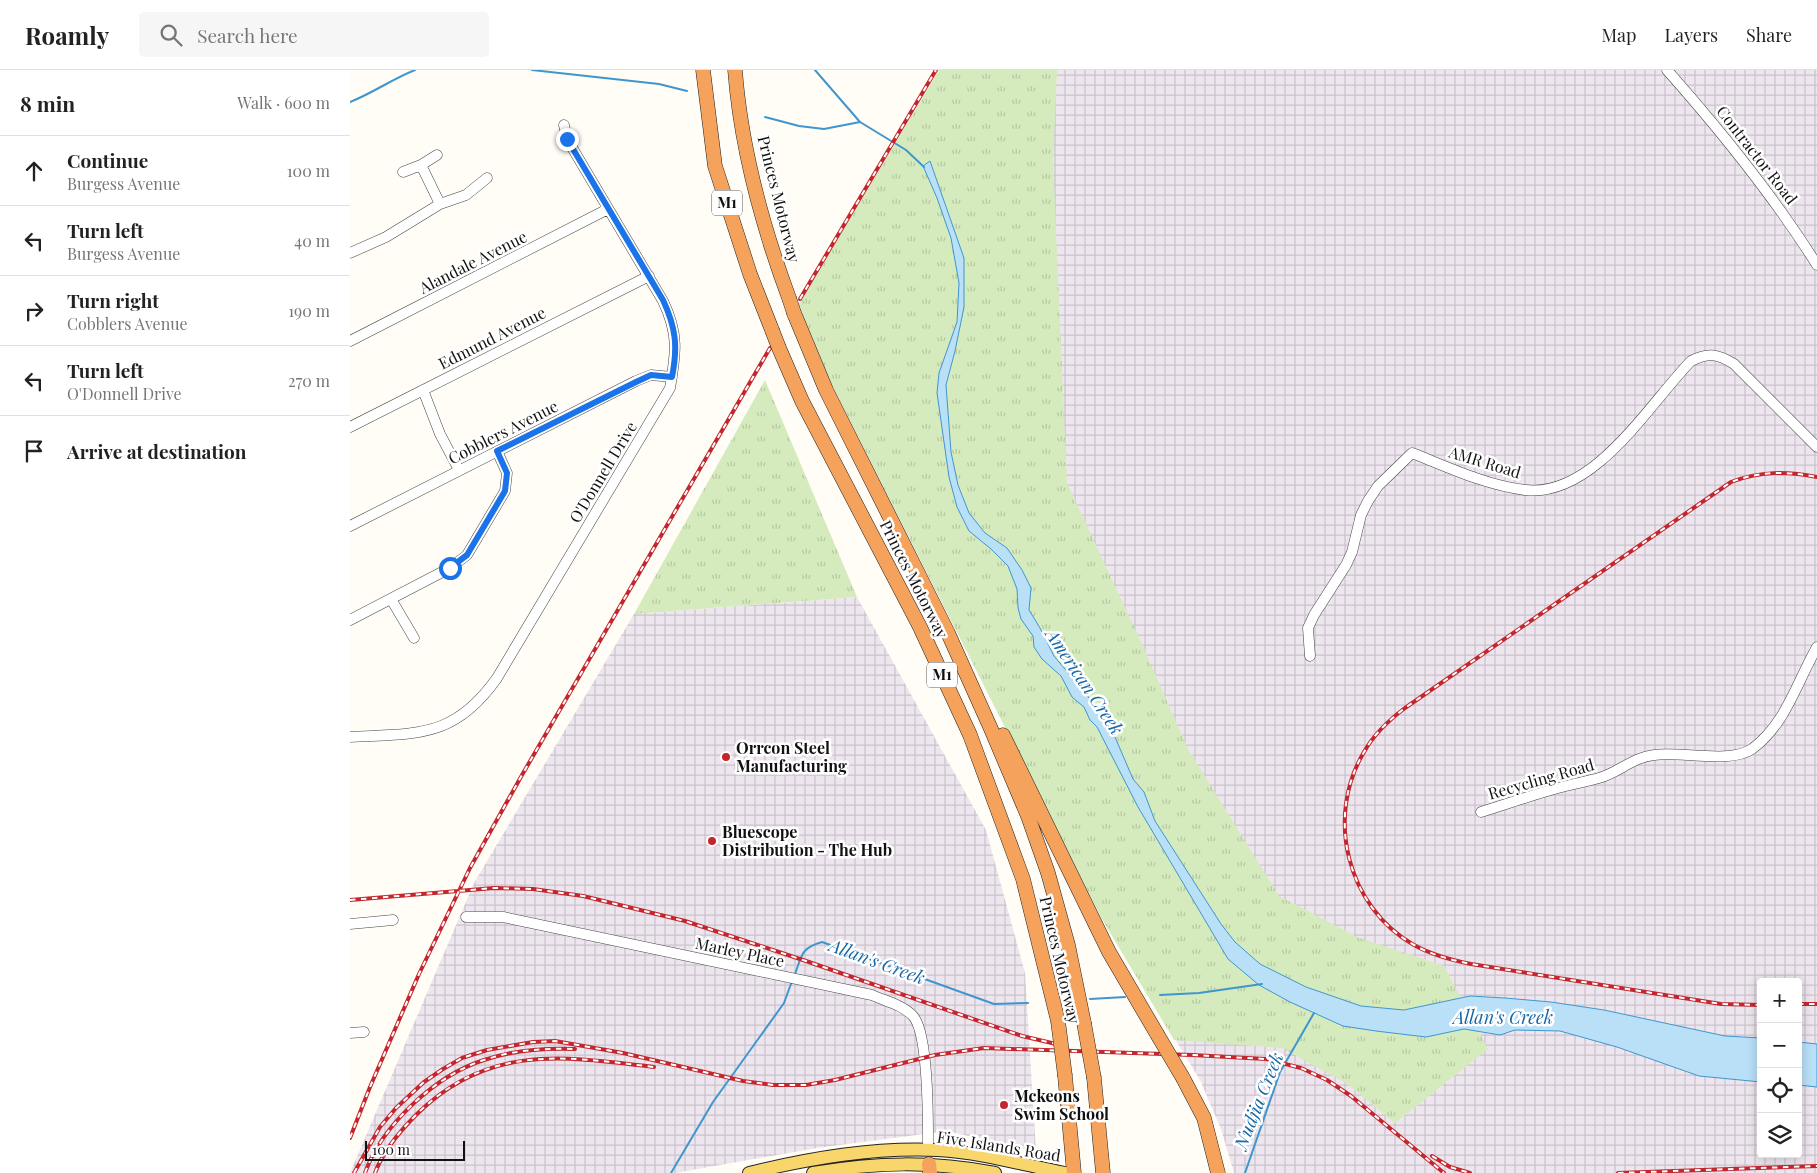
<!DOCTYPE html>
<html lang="en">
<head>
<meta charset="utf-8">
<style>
	body { margin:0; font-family:"Playfair Display",serif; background:#f6f6f6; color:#222 }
	.controls { position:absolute; right:15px; bottom:15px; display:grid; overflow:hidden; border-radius:5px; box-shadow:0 2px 12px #0003 }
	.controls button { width:45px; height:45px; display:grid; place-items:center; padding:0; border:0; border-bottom:1px solid #e0e0e0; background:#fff; color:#222; font:25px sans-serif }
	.scale { position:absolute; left:15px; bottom:12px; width:100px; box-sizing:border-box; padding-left:5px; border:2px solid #111; border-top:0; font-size:14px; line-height:18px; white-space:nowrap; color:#111; -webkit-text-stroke:4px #fff; paint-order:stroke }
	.stop { position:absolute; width:15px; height:15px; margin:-11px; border:4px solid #1a73e8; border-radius:50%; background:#fff }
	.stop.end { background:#1a73e8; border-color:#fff; box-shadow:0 1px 5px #0008 }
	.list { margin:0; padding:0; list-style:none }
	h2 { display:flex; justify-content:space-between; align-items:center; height:65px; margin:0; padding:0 20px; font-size:21px }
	h2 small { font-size:16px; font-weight:400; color:#767676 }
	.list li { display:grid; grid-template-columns:32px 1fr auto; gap:15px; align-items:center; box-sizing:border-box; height:70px; padding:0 20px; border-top:1px solid #e0e0e0 }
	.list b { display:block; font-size:19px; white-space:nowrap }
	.list p { margin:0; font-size:16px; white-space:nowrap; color:#767676 }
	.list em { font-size:16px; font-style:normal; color:#767676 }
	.icon { flex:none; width:28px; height:28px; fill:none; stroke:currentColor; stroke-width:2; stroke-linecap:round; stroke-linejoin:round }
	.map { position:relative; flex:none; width:1467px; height:1103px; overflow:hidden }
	header { display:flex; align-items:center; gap:30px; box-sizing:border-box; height:70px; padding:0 25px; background:#fff; border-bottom:1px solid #e0e0e0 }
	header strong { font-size:24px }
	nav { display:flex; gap:28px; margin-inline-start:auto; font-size:18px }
	.search { width:350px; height:45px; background:#f6f6f6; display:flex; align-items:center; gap:12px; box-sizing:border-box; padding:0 18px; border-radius:5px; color:#767676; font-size:19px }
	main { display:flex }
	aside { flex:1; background:#fff }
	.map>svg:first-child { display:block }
</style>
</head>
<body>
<header>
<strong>Roamly</strong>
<div class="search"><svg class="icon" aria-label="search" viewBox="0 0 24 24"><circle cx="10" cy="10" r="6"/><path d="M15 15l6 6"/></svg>Search here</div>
<nav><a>Map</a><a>Layers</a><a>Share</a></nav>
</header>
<main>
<aside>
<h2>8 min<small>Walk · 600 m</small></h2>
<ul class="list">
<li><svg class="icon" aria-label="ahead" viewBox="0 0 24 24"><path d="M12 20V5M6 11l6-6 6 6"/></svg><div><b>Continue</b><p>Burgess Avenue</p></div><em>100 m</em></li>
<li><svg class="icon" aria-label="left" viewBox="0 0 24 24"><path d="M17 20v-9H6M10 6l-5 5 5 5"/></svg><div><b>Turn left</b><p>Burgess Avenue</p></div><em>40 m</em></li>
<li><svg class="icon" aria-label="right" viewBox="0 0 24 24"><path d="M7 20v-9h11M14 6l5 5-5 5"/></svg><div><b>Turn right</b><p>Cobblers Avenue</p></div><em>190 m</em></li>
<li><svg class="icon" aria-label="left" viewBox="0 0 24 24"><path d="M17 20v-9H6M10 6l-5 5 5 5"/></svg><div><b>Turn left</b><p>O'Donnell Drive</p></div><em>270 m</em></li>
<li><svg class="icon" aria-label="arrive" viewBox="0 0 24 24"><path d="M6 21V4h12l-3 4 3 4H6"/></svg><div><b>Arrive at destination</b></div></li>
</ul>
</aside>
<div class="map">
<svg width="1467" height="1103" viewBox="0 0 1467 1103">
	<defs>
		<pattern id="industrial-grid" width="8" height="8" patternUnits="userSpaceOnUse" patternTransform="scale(1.25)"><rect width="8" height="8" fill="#eee6ef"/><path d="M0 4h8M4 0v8" fill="none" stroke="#cbc4cc"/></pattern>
		<pattern id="grass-tufts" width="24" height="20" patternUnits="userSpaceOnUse" patternTransform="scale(1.25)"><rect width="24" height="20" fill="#d5ebbd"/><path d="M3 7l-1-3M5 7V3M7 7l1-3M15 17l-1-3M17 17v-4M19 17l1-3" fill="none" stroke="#b6c8a1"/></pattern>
	</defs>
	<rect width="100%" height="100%" fill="#fffdf5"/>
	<!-- industrial -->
	<path fill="url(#industrial-grid)" fill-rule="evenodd" d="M591 0H1467V1103H884L871 1059 850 1010 752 849 479 309 449 234 538 91ZM1411 912H1448V1084H1411Z
		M507 527 636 760 675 903 686 1082 597 1061 467 1078 325 1103H0L124 813 284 544Z"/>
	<!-- grass -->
	<path fill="url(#grass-tufts)" d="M589 0H707L703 91 717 413 791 572 838 679 929 826 1007 867 1094 896 1138 979 1045 1053 996 1013 932 978 824 970 752 849 479 309 449 234Z
		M415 310 507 527 284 544Z"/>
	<!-- water -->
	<path fill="#b9e0f7" stroke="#3f96cf" d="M580 91 614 188V237L605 281 596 315 601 382 608 415 619 443 635 463 657 478 672 500 681 518 679 540 690 558 704 586 737 625 765 667 783 709 794 722 805 751 871 854 885 872 910 894 956 917 1011 936 1054 940 1120 926 1155 928 1201 932 1254 940 1375 966 1411 968V1012L1349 1006 1267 977 1210 961 1165 960 1150 965 1114 959 1076 967 1026 961 993 956 940 932 909 915 878 889 788 737 747 657 740 650 734 637 722 627 711 606 692 589 684 577 683 566 671 549 668 538 667 519 658 496 641 479 619 461 607 437 599 407 587 323 589 303 607 252 609 213 601 168 587 128 573 96Z
		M1448 972 1467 974V1017L1448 1015Z"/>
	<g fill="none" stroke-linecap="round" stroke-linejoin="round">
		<!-- stream -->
		<path stroke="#3f96cf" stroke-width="2" d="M182 0 309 14 337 21
			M465 0 510 52
			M0 32C23 23 42 9 65 0
			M415 47 449 56 474 59 510 52 556 80 574 97
			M445 904C452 885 451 878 472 872L644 934 678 933
			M810 925 849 923 912 914
			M740 929 775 927
			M321 1103 363 1032 434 933 442 911
			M895 1103 930 1002 964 943"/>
		<!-- minor casing -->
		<g stroke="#444" stroke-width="11">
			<path id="minor" d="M1317 0C1371 61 1423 125 1467 195
				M87 85 71 95 90 134
				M53 102 71 95
				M0 183 36 167 90 134 116 125 137 108
				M0 271 258 139
				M73 320 90 364 109 400
				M0 357 299 206
				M0 456 286 311 301 305 322 307
				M41 529 64 568
				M0 550 100 498 117 485 155 421 157 403 147 381
				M960 586 958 558 964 545 996 495 1002 482 1011 445 1018 431 1028 416 1062 383C1098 397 1135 415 1175 420 1244 428 1299 334 1341 291 1359 282 1368 284 1384 294L1467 377
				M0 667C67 663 104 669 147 608L320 318C326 283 329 264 313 231L217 69 214 55
				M1131 742C1157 734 1182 725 1208 718 1221 714 1235 712 1249 708 1268 703 1283 687 1304 685 1331 681 1380 694 1402 679 1436 654 1447 612 1467 577
				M116 847H153L522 925C535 931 553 935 563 946 579 964 578 1054 578 1080
				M0 854 43 850
				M0 963 14 962"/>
		</g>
		<!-- major casing -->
		<g stroke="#222" stroke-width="14">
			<path id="major" d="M399 1103C461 1088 524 1077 588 1080 629 1082 675 1095 715 1103
				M463 1103C526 1092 582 1091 645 1103"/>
		</g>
		<!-- highway casing -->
		<g stroke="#222" stroke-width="15">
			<path id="highway" d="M353 0 365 96 400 204 422 260
				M385 0C391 78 412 155 439 228
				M444 243 476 320 598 563 641 659 678 746 698 803 718 875 734 953
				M429 278 452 331 570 557 620 665 673 809 708 951
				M653 665 759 882 807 964
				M715 1006 724 1103
				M744 1008 753 1103
				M833 1008 854 1048 868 1103
				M579 1094 580 1103"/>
		</g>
		<!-- minor -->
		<use href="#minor" stroke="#fff" stroke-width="10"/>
		<!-- major -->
		<use href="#major" stroke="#f9d66b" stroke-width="12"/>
		<!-- highway -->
		<use href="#highway" stroke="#f5a25d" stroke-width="14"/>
		<!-- rail casing -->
		<g stroke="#c4262e" stroke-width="4">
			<path id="rail" d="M450 229 586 0
				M0 830 144 818 183 819 233 826 335 851 456 891 672 966 706 974
				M1448 934H1467
				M1411 935 1371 934 1121 894C1101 890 1082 885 1064 875 997 837 975 747 1014 682 1024 664 1039 650 1055 638L1381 412C1410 401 1437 401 1467 407
				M0 1068 20 1017 69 904 120 798 172 705 420 278
				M1082 1086 1100 1097 1120 1103
				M4 1103 30 1057 46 1038 74 1012 93 999 112 988 137 980 183 972 205 971 273 983 393 1011 423 1015H456L485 1010 585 985 634 978 842 985 916 989 951 998 977 1010 1001 1026 1094 1103
				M15 1103C32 1055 86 1005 134 990 163 980 195 978 225 979
				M25 1103C33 1081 50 1061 67 1044 138 974 213 986 304 997
				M1268 1103 1467 1096"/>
		</g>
		<!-- rail -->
		<use href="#rail" stroke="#fff" stroke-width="2" stroke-dasharray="5.5" stroke-linecap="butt"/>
		<!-- highway-bridge casing -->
		<g stroke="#222" stroke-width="15" stroke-linecap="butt">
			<path id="highway-bridge" d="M439 228 444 243
				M422 260 429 278
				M708 951 715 1006
				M734 953 744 1008
				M807 964 833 1008"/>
		</g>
		<!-- highway-bridge -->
		<use href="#highway-bridge" stroke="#f5a25d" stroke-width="14"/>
	</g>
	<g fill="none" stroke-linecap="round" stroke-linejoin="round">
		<!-- route -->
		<path stroke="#1a73e8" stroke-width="6" d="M100 498 117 485 155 421 157 403 147 381 286 312 301 305 322 307C328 277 326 258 313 230L217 69"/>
	</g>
	<!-- markers -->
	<g fill="#c4262e" stroke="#fff" stroke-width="2">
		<circle cx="376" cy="687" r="5"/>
		<circle cx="362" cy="771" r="5"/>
		<circle cx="654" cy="1035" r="5"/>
	</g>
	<g text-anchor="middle" stroke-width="5" stroke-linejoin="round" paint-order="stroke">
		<!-- shield labels -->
		<g fill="#fff" stroke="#585858" stroke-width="1">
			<rect x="362" y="120.5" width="30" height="25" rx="4"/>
			<rect x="577" y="592.5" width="30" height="25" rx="4"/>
		</g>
		<g font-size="15" font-weight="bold" fill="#111">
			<text x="377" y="138">M1</text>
			<text x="592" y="610">M1</text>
		</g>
		<!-- street labels -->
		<g font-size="16" fill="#111" stroke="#fff">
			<text transform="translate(1407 85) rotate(52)" y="6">Contractor Road</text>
			<text transform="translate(429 129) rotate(76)" y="6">Princes Motorway</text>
			<text transform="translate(123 192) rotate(-27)" y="6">Alandale Avenue</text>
			<text transform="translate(142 268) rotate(-27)" y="6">Edmund Avenue</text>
			<text transform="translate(153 362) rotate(-27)" y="6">Cobblers Avenue</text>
			<text transform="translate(1135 392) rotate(17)" y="6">AMR Road</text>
			<text transform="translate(253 402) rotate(-59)" y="6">O'Donnell Drive</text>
			<text transform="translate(564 509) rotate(63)" y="6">Princes Motorway</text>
			<text transform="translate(1191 709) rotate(-16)" y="6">Recycling Road</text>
			<text transform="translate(390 882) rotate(12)" y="6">Marley Place</text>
			<text transform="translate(710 890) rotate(77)" y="6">Princes Motorway</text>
			<text transform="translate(649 1076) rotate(9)" y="6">Five Islands Road</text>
		</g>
		<!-- poi labels -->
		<g font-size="16" font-weight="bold" fill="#111" stroke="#fff" text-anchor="start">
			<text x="386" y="684">Orrcon Steel<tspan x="386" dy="18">Manufacturing</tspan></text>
			<text x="372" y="768">Bluescope<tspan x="372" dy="18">Distribution - The Hub</tspan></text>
			<text x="664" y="1032">Mckeons<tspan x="664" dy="18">Swim School</tspan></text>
		</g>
		<!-- water labels -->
		<g font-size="18" font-style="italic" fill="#1768a6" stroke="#fff">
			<text transform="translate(734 612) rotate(56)" y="6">American Creek</text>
			<text transform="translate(527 892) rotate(20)" y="6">Allan's Creek</text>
			<text x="1153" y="954">Allan's Creek</text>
			<text transform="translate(909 1031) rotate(-68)" y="6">Nudjia Creek</text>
		</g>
	</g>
</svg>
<div class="controls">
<button>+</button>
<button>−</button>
<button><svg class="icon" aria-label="locate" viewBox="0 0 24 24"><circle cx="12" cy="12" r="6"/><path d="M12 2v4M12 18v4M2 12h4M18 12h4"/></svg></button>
<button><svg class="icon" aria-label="layers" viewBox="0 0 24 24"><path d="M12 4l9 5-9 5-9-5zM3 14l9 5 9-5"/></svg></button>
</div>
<div class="scale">100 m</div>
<div class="stop" style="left:100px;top:498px"></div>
<div class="stop end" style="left:217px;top:69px"></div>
</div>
</main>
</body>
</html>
